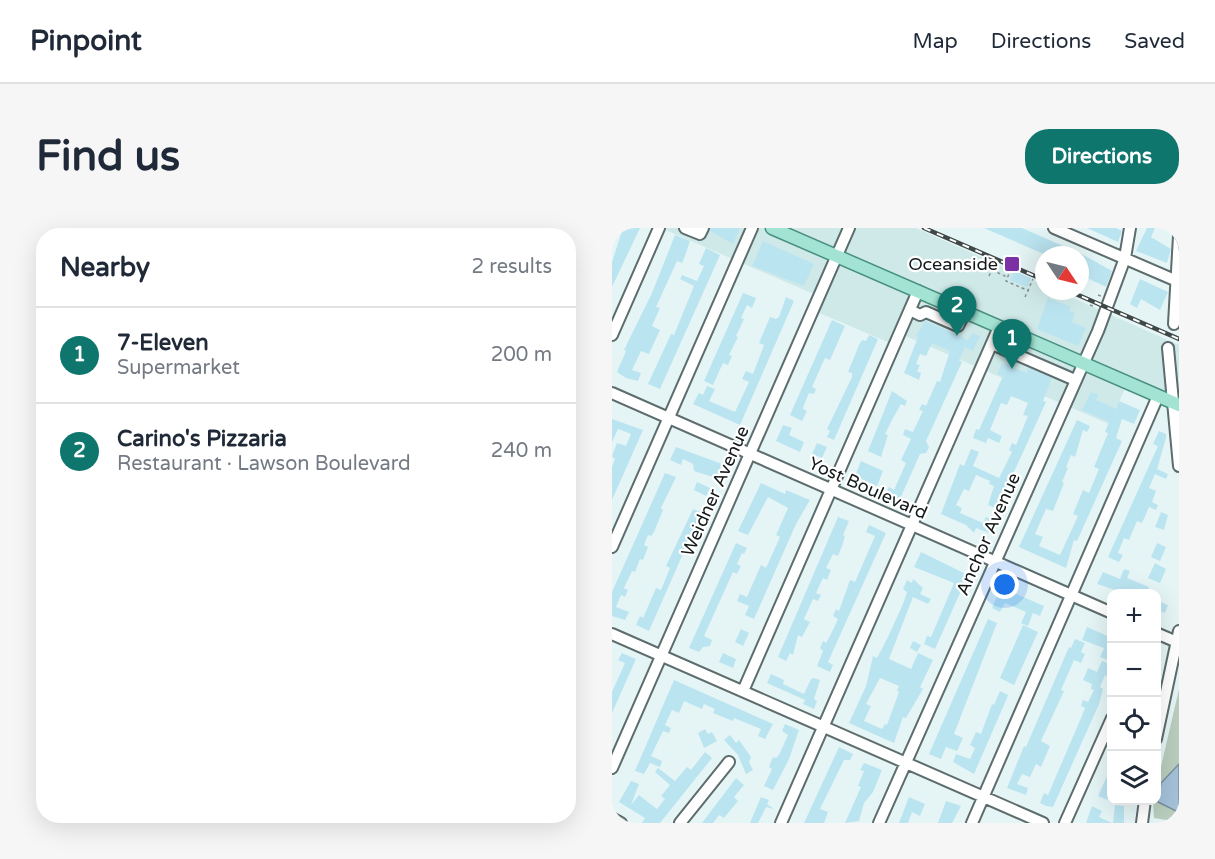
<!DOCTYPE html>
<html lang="en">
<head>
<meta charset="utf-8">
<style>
	body { margin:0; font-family:"Varela Round",sans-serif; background:#f6f6f7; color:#1f2937 }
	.controls { position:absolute; right:18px; bottom:18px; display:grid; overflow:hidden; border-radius:12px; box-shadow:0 6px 24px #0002 }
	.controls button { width:54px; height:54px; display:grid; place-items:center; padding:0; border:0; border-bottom:2px solid #e0e1e3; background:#fff; color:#1f2937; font:30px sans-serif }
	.compass { position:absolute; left:423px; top:18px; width:54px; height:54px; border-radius:50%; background:#fff; box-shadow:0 6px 24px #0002; rotate:125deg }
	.you { position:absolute; left:393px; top:357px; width:21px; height:21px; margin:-15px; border:4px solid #fff; border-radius:50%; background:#1a73e8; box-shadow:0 0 0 9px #1a73e833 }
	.badge { display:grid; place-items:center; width:39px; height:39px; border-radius:50%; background:#0f766e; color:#fff; font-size:20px; font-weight:700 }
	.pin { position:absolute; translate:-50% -50px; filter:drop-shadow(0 2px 3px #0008) }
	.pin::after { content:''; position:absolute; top:32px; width:21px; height:18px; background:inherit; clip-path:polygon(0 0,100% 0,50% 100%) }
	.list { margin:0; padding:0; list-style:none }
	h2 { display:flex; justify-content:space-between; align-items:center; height:78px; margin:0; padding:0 24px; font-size:26px }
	h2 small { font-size:20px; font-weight:400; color:#747a83 }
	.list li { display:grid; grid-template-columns:39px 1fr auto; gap:18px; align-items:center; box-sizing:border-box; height:96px; padding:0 24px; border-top:2px solid #e0e1e3 }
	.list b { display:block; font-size:22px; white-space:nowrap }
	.list p { margin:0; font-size:20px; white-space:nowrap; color:#747a83 }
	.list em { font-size:20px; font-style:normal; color:#747a83 }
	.icon { flex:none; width:33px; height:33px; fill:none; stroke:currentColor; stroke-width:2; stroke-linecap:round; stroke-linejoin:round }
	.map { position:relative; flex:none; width:567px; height:595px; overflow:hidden; border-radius:24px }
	header { display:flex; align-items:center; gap:36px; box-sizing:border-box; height:84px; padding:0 30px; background:#fff; border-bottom:2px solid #e0e1e3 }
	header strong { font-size:28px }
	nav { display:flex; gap:33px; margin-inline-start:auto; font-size:21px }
	.intro { display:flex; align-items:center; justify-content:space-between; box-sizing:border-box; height:144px; padding:0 36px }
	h1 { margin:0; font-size:42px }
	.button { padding:15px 27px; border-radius:24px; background:#0f766e; color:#fff; font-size:21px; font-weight:700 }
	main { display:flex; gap:36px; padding:0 36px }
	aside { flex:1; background:#fff; border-radius:24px; box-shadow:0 6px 24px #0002 }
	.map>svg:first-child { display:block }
</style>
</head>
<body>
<header>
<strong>Pinpoint</strong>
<nav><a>Map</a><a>Directions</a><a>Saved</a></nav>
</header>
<div class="intro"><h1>Find us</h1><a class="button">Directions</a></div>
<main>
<aside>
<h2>Nearby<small>2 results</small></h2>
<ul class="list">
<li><span class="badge">1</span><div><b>7-Eleven</b><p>Supermarket</p></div><em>200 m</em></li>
<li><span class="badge">2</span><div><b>Carino's Pizzaria</b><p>Restaurant · Lawson Boulevard</p></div><em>240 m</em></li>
</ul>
</aside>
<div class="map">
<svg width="567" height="595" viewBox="0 0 567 595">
	<rect width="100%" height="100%" fill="#e5f5f5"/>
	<!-- built -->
	<path fill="#cfe9e9" d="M49 0H304L432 57V63H445L567 117V234L559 176 515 156 497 196 291 107 285 118 198 81 204 67Z"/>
	<!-- green -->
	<path fill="#b9cdbd" d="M567 461V536L562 541 567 594 542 590 541 573 544 572 545 556Z"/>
	<!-- water -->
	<path fill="#a4c1d9" stroke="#788f9f" stroke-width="1.5" d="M567 536V582L564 583 546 574 549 555Z"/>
	<!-- building -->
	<path fill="#bbe4f1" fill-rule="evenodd" d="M11 0H28L0 59V34Z
		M98 0H128L121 16 98 3Z
		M372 0H410L460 22 457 27H451L439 21 434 27Z
		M475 0H504L510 3 506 14Z
		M535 0H543L539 9 559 21 555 35 524 23Z
		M63 7 78 13 73 28 70 35 65 33 44 79 48 80 40 98 48 102 37 126 29 123 20 142 29 145 26 153 14 150 5 144 14 123 12 122 40 65Z
		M151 13 202 36 192 58 140 38Z
		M94 20 108 27 48 161 36 156 59 106 62 107 82 58 68 51 70 47 85 53 92 38 87 36Z
		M468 25 500 43 494 59 473 49 468 59Z
		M402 43 419 50 415 59 398 52Z
		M528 51 556 64 548 82 529 71 525 80 518 76Z
		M131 65 144 70 140 80 135 77 129 90 132 91 124 108 126 109 117 127 120 128 116 137 111 135 101 157 92 153Z
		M174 69 182 73 128 197 81 176 87 165 91 167 95 158 103 161 97 173 123 184 137 154 130 151 134 143 141 146 152 117 147 115 158 89 164 91 167 89Z
		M436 70 459 79 457 83 463 85 460 94 474 100 466 118 425 101Z
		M220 92 233 98 218 132 213 130 212 132 200 159 204 161 202 166 197 165 192 177 191 181 195 183 190 193 178 187Z
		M313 93 356 112 360 105 368 108 361 123 353 119 347 132 350 134 314 213 317 219 314 225 308 226 287 273 273 267 277 259 282 262 294 235 289 232 299 211 291 207 293 201 301 204 311 183 307 182 310 176 314 178 325 153 328 154 338 123 320 115 314 128 308 126 304 136 308 137 305 143 309 145 307 152 292 145 306 109 304 108Z
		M257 107 266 111 222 212 215 209 218 203 215 201 240 149V145L236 144 247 117 250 112 254 113Z
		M390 135 415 145 417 140 440 150 431 173 434 174 385 281 376 277 382 258 377 256 378 253 364 247 357 263 352 261 344 277 350 280 348 285 371 295 374 289 382 292 377 305 364 300 362 305 354 297 329 286 348 236 352 238 359 221 367 224 361 238 387 250 400 224 397 222 400 215 404 217 416 188 411 187 416 175 399 168 395 177 389 175 378 202 390 208 387 215 376 210 374 215 361 210 364 201 367 202 391 148 385 146Z
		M280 163 295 173 293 178 289 176 280 192 273 206 276 207 269 229 256 223Z
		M479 164 487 167 484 172 504 181 507 173 528 182 522 196 510 191 504 210 510 213 465 313 462 312 454 340 407 319 465 192 478 198 475 204 471 202 463 229 459 227 454 239 456 240 450 254 452 255 441 283 434 281 423 306 431 309 427 318 448 327 466 288 461 286 471 262 477 265 487 241 482 239 496 205 493 204 497 194 470 182Z
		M0 191 31 202 0 272V239L3 231 0 228 5 215 14 218 19 206 6 201 0 214Z
		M171 197 180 200 177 207 192 214 188 224 164 213Z
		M547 203 554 206V210L545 241 556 246 554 251 543 246 537 260 544 263 540 274 546 277 544 282 537 279 530 295 525 293 517 312 512 310 506 325 511 327 507 334 496 329 546 218 541 216Z
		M205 215 215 219 210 230 200 226Z
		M64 219 110 236 104 250 82 243 81 236 71 231 69 237 58 232Z
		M249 233 271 243 265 258 243 248Z
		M53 245 64 249 49 280 51 282 42 304 39 308 36 307 32 317 36 319 31 332 28 331 23 344 20 343 12 360 16 362 13 369 9 367 4 379 17 384 13 392 0 388V364Z
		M85 254 98 260 94 268 82 262Z
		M149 255 173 266 174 262 198 272 184 296 142 391 133 387 137 378 125 373 128 366 135 369 149 337 154 340 168 309 164 307 176 280 156 269 136 307 126 303Z
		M81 281 94 286 81 303 37 403 24 397 28 388 31 390 44 360 49 362 58 340 54 338Z
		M549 284 556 287 552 302 543 299Z
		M226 289 237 293 231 307 233 308 230 318 226 328 221 326 214 340 219 342 215 352 211 350 204 365 209 367 206 373 201 371 192 391 198 394 190 409 186 407 181 427 178 425 174 433 166 429Z
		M257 297 274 305 216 434 221 437 218 444 205 438 211 423 208 420 211 413 214 415 218 408 226 391 221 388 224 381 227 383 238 352 243 354 263 308 254 304Z
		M124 315 135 320 132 326 130 325 125 336 129 338 125 346 121 344 92 408 100 412 98 418 91 419 87 424 77 420Z
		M545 315 554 319 548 333 539 329Z
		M309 324 356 347 323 421 312 416 315 408 319 409 342 355 302 339Z
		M543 335 554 341 548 355 536 350Z
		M512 341 518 343 515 350 537 359 534 366H515L485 356 491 344 508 351Z
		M301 351 311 360 308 366 319 371 316 376 301 369 277 431 299 441 306 425 321 432 308 459 311 461 294 490 291 489 282 515 237 495 254 458 261 428 265 430 276 409 291 376 295 364 291 361 295 352 300 355ZM268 450 287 458 285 462 287 464 275 497 273 496 270 501 252 493 259 478 254 476Z
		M389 359 432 378 428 388 421 385 416 398 409 395 414 384 393 375 388 384 380 380Z
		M544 372 556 377 553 385 544 382Z
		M376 391 385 395 342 506 351 510 345 523 334 519 329 531 317 526Z
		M411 397 426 404 402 457 388 450Z
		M475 399 500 410V422L495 432 488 429 492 420 470 412Z
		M129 401 137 405 131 418 123 414Z
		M463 411 473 415 469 424 473 426 469 435 462 432 449 462 452 463 429 513 438 518 429 539 424 536 418 549 410 546 405 556 416 560 414 567 395 560 412 518 414 519 457 419 459 420Z
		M301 413 309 417 305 424 298 420Z
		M10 425 24 431 0 485V464L13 435 6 432Z
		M111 425 124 431 121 440 107 434Z
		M490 433 500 437V443L497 449 493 447 488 459 491 461 487 476 441 579 434 578 428 575 432 565 436 567 469 490 473 480 469 478 471 472 476 474 482 462 479 461 480 456 471 452 476 440 485 444Z
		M159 446 172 452 171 456 192 466 199 451 202 450 208 452 202 471 205 473 202 481 191 476 193 472 155 455Z
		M62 452 161 496 153 511 146 508 149 501 122 490 121 493 101 485 103 481 92 476 90 481 72 473 67 485 60 482 53 497 59 500 57 505 51 503 39 528 50 533 48 539 38 535 32 546 23 543Z
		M388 463 396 467 395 470 362 546 341 534 344 526 358 531 363 520 358 517 364 504 369 506 380 476 382 477Z
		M173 496 187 502 177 531 161 562 152 558 160 541 157 539 161 529 164 530 167 527 176 507 170 503Z
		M93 501 96 506 100 504 105 513 92 520 86 505Z
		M118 507 124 515 127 512 139 529 137 534 141 542 134 546 126 527 112 512Z
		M227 519 241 526 238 532H232L208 581 216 584 212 595H192Z
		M93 524 100 530 48 595H30L33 590 7 574 19 553 27 556 19 577 27 567 45 581 53 571 49 568 58 557 43 544 46 540 63 553 75 539 79 542Z
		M252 535 270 542 261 564 252 575 247 593 233 595 249 559 246 558 252 543 248 542Z
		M500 537V562L495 572 486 568Z
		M124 550 132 557 122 569 126 573 112 590 107 587 101 595H90Z
		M149 569 157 572 155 576 162 581 154 579 146 595H138Z
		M297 569 313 576 308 588 300 584 296 595H287Z
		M334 573 349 578 340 595H326Z
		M503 577 512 578V595H501Z
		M480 578 490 583 487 589 500 595H474Z"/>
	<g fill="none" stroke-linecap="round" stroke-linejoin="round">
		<!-- minor casing -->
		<g stroke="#5d6c6c" stroke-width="14">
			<path id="minor" d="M73 0 88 6 91 0
				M442 0 565 53
				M298 82 308 87 314 84 346 98 353 84
				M562 96 567 8
				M0 107 47 0
				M380 116 463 152
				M556 120 567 238
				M0 165 500 385
				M0 319 140 0
				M544 405 565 414
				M0 406 431 595
				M131 463 306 63
				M544 511 567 403
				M0 540 237 0
				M0 590 9 595
				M68 595 117 534
				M169 595 387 99
				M267 595 486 103 513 30 518 0
				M360 595 546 168
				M453 595 500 490
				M530 595 533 572"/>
		</g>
		<!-- major casing -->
		<g stroke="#48907e" stroke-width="15">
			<path id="major" d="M160 0 567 177"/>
		</g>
		<!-- path -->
		<path stroke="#859191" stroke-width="1.5" stroke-dasharray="3 3" stroke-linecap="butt" d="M399 41 394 53 417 63
			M380 42 395 49
			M377 48 383 35
			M486 67 489 68
			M413 69 421 51
			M478 77 481 78"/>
		<!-- minor -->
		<use href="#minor" stroke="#fff" stroke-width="10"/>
		<!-- major -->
		<use href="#major" stroke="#a3e3d3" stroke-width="12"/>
		<!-- rail casing -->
		<g stroke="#3f4747" stroke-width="4.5">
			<path id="rail" d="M312 0 432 52
				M457 63 567 111"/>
		</g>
		<!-- rail -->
		<use href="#rail" stroke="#fff" stroke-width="2" stroke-dasharray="7" stroke-linecap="butt"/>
	</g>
	<!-- markers -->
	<rect fill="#7c32a5" stroke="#fff" stroke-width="2" x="392" y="28" width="16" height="16" rx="3"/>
	<g text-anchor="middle" stroke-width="4.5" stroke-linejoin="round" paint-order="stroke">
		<!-- poi labels -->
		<g font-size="18" fill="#131919" stroke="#fff" text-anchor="end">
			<text x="386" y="42">Oceanside</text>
		</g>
		<!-- street labels -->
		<g font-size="18" fill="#131919" stroke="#fff">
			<text transform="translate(256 260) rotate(24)" y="6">Yost Boulevard</text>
			<text transform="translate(103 263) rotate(-66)" y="6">Weidner Avenue</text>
			<text transform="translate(376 306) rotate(-66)" y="6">Anchor Avenue</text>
		</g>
	</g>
</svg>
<div class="controls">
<button>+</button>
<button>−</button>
<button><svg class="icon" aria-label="locate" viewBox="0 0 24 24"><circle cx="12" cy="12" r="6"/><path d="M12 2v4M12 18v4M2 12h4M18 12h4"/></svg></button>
<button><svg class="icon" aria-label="layers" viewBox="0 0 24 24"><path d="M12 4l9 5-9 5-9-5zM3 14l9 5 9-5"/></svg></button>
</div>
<svg class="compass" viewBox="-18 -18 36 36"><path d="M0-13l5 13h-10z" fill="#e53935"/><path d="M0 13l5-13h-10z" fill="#747a83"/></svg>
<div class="you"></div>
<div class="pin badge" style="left:400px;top:141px">1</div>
<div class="pin badge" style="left:345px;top:108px">2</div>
</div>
</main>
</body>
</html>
